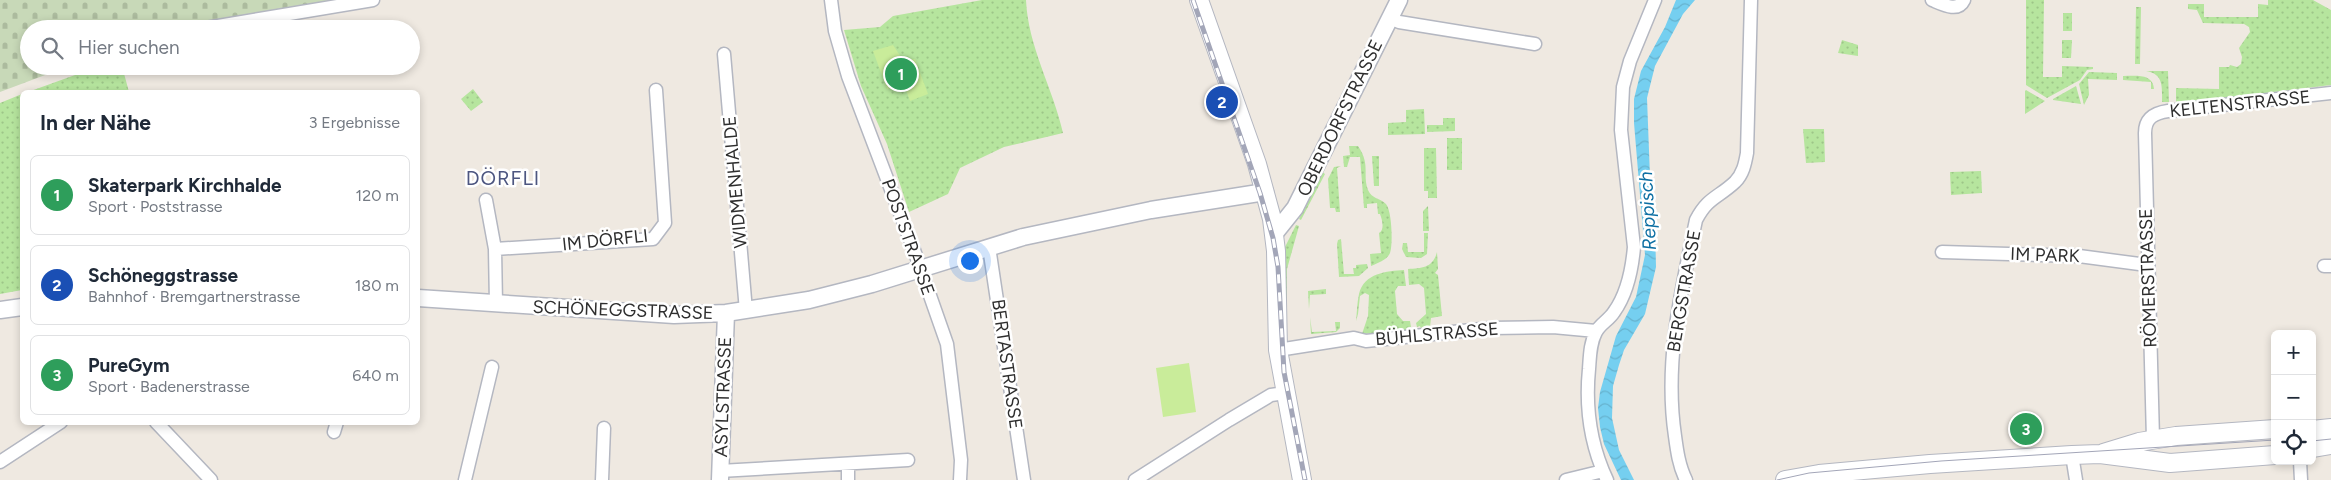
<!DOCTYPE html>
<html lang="de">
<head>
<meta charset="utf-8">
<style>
	body { margin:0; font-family:Figtree,sans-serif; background:#f2f2f3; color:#1f2937 }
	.controls { position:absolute; right:15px; bottom:15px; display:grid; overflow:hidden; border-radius:8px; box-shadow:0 2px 8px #0003 }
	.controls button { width:45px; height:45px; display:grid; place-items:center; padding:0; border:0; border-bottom:1px solid #e0e1e3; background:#fff; color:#1f2937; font:25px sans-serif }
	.you { position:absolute; left:969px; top:260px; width:18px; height:18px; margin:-12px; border:4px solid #fff; border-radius:50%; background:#1a73e8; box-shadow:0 0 0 8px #1a73e833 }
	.badge { display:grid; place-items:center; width:32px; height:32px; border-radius:50%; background:#0b8043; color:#fff; font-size:16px; font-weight:700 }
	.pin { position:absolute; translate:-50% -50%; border:2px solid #fff; box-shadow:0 1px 5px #0006 }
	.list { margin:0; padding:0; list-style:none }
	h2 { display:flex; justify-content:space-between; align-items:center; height:65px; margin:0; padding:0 20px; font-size:21px }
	h2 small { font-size:16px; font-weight:400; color:#747a83 }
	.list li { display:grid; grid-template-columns:32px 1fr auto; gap:15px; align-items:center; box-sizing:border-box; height:80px; margin:0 10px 10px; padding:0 10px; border:1px solid #e0e1e3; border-radius:8px }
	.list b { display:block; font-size:19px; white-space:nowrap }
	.list p { margin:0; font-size:16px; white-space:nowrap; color:#747a83 }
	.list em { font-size:16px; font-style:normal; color:#747a83 }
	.icon { flex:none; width:28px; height:28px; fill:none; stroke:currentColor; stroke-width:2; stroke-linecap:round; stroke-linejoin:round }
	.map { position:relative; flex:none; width:2331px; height:480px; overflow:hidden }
	.search { position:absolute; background:#fff; box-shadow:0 2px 8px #0003; left:20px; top:20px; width:400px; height:55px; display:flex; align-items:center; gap:12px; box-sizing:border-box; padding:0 18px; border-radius:28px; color:#747a83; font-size:19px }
	.panel { position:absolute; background:#fff; box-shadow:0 2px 8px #0003; left:20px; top:90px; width:400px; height:335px; border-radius:8px }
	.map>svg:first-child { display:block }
</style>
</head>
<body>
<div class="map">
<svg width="2331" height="480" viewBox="0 0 2331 480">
	<defs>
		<pattern id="green-dots" width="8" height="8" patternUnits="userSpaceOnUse" patternTransform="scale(1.25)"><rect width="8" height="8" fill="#b6e59e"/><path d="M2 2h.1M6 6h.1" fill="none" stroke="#9dc588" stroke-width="1.8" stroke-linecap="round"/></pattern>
		<pattern id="cemetery-stones" width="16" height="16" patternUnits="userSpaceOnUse" patternTransform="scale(1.25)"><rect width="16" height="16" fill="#c8d9b8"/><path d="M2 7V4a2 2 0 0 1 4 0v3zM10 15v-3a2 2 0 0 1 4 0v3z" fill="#acbb9e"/></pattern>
		<pattern id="water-waves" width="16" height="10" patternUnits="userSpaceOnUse" patternTransform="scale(1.25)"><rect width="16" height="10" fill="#75cff0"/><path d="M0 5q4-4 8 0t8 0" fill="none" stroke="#66b2ce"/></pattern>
	</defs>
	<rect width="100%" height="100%" fill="#efe9e1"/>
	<!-- green -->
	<path fill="url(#green-dots)" d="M982 0H1026C1028 47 1053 88 1063 133L1004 147 960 168 948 194 909 212 887 144 861 86 844 30 880 27 893 16Z
		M2026 0H2044L2043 77H2062V66L2093 67V69L2087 70 2080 80 2047 98 2026 85Z
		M2268 0H2313L2331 10V85L2176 104V88L2219 89V67H2229L2230 65 2237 67 2241 64 2242 57 2239 48 2250 32 2249 27 2244 24 2203 23 2197 10 2188 9V4H2204V17H2258V4L2268 5Z
		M2136 7H2141L2140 64H2135Z
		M2063 13H2072V31H2063Z
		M1842 40 1858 45V56L1838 53Z
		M2062 40H2072L2071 58H2062Z
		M100 66H122L129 92H28Z
		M2146 71H2168L2169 102H2162C2162 87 2164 74 2146 71Z
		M2089 72 2117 73V80L2088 79 2089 95 2084 105 2079 84Z
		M2123 76C2135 76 2153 73 2154 89H2151V82L2123 80Z
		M2076 86 2081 104 2053 100V99Z
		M473 89 483 102 471 111 461 99Z
		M2026 90 2045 101 2025 114V91Z
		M22 94V290L0 294V103Z
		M1424 109 1425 134 1388 135V123L1406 122V110Z
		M1443 118H1455V131L1427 132V125H1443Z
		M1803 129H1824L1825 162 1806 163Z
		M1462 138V170H1447V138Z
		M1349 146H1358C1371 165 1362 174 1368 190 1372 199 1380 198 1386 204 1392 211 1393 245 1390 253 1387 260 1378 263 1371 266L1370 254 1381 253 1379 233C1385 230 1382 219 1380 214H1378L1377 203 1367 204V208H1364L1360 157H1350L1347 167H1344L1343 156 1350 155Z
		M1424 148H1436L1437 198H1428V191H1424Z
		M1372 156H1379V186H1374Z
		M1341 166 1337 168 1340 212H1336L1335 208H1330L1328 179 1334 167Z
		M1981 171 1982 193 1951 195 1950 172Z
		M1322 172 1325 174 1301 220 1299 219Z
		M1428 206 1429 231H1423V211Z
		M1296 225 1299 226 1287 269V311L1283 312V257L1285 247Z
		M1424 233H1428L1427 254 1421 258 1406 257 1402 249 1403 243H1407L1408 252H1424Z
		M1341 239 1344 274H1354L1353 268H1356V265L1367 264 1368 268 1359 276 1339 277 1337 244 1338 240Z
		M1437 252 1438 269 1435 273 1438 275 1442 316 1431 318 1430 327 1421 329 1420 326 1417 327 1416 323 1426 314 1424 288 1419 284 1409 285 1408 269C1422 268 1433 268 1437 252Z
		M1404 270 1406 286H1398L1395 291 1397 314 1403 321H1410L1411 327 1408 328 1409 331 1362 334 1368 316 1369 295 1365 293 1360 296 1358 314 1356 321C1357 312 1357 303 1359 294 1364 273 1387 271 1404 270Z
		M1326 289V294L1310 295 1309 309 1308 291Z
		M1310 317 1312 332 1336 331 1335 322H1340V328L1336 332 1311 334Z"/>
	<!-- cemetery -->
	<path fill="url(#cemetery-stones)" d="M0 0H331L179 29H29V66H69L0 92Z"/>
	<!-- pitch -->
	<path fill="#c9ec9a" d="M893 45 903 60 915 59 928 94 910 101 906 90 898 87 887 89 873 51Z
		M1189 363 1196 412 1163 417 1156 368Z"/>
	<!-- water -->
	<path fill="url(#water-waves)" d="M1676 0H1695L1683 14 1655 66 1647 98 1650 177 1655 225 1656 267 1645 314 1624 350 1619 365 1613 386 1612 418 1619 450 1634 480H1621L1604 444 1600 427 1598 408 1600 392 1616 336 1636 297 1645 255 1634 123V99L1641 71 1665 27Z"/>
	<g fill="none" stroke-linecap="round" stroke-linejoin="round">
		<!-- minor casing -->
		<g stroke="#b4b7c1" stroke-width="15">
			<path id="minor" d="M831 0 835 31 848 76 914 250 947 344 961 460 960 480
				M1932 0C1942 4 1958 13 1964 0
				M1390 18 1399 22 1535 44
				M200 29 373 0
				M724 54 746 311
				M486 200 495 249 496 304
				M989 247 1024 480
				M495 249 653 239 665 223 656 90
				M1942 252 2079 256 2147 265
				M2324 266H2331
				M1278 350 1354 338 1366 341 1491 328 1553 327 1596 331
				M156 422 211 480
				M334 432 337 422
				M2153 439 2145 133C2145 118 2154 113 2168 111L2331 93
				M2072 455 2076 480
				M2300 461 2301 480
				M0 462 61 422
				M720 471 908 460
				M465 480 492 367
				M602 480 604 428
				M848 480V465
				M1135 480 1229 420 1271 395 1285 393
				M1566 480 1603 471
				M1607 480C1590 444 1585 409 1589 369 1590 356 1590 343 1596 332 1600 324 1609 320 1614 312 1627 294 1632 270 1634 247L1621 130 1623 87 1630 61 1655 0
				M1686 480C1679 466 1677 451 1675 436 1664 362 1681 292 1696 220 1708 197 1718 198 1735 182 1743 174 1745 164 1747 153L1751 0"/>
		</g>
		<!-- tertiary casing -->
		<g stroke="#b4b7c1" stroke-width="19">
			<path id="tertiary" d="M1275 233 1295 208 1399 0
				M418 298 674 315 726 313 809 300 872 284 1023 237 1151 210 1265 192
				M0 310 22 307
				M720 480 726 313"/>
		</g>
		<!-- secondary casing -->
		<g stroke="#b4b7c1" stroke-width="20">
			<path id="secondary" d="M1199 0 1257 164 1272 219 1276 251 1278 350 1302 480
				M2312 430 2331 428
				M2312 448 2331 445
				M2103 453 2139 442 2176 436 2275 429
				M1785 480 1819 474 1930 464 2072 455 2100 454 2170 463 2275 455"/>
		</g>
		<!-- minor -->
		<use href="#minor" stroke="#fff" stroke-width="12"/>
		<!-- tertiary -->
		<use href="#tertiary" stroke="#fff" stroke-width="16"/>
		<!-- secondary -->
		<use href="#secondary" stroke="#fff" stroke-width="18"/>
		<!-- tram -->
		<path stroke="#a3a6b8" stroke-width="1" d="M2312 441 2331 439
			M1777 480 1809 473 1941 461 2275 440"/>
		<!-- rail casing -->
		<g stroke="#a3a6b8" stroke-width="5">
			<path id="rail" d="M1193 0 1260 193 1273 238 1278 267 1284 372 1305 480"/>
		</g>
		<!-- rail -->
		<use href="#rail" stroke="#fff" stroke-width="3" stroke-dasharray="9" stroke-linecap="butt"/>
	</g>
	<g text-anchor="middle" stroke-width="5" stroke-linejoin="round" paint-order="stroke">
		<!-- street labels -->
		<g font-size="18" fill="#2e2e2e" stroke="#fff">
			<text transform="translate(2240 104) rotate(-6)" y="6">KELTENSTRASSE</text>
			<text transform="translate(1340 118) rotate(-64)" y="6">OBERDORFSTRASSE</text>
			<text transform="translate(735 182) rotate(-95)" y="6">WIDMENHALDE</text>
			<text transform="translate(908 237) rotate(70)" y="6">POSTSTRASSE</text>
			<text transform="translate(605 240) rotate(-6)" y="6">IM DÖRFLI</text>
			<text transform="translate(2045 255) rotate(2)" y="6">IM PARK</text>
			<text transform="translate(2148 278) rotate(-92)" y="6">RÖMERSTRASSE</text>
			<text transform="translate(1684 291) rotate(-80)" y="6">BERGSTRASSE</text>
			<text transform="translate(623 310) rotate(2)" y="6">SCHÖNEGGSTRASSE</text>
			<text transform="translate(1437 334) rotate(-5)" y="6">BÜHLSTRASSE</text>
			<text transform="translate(1007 364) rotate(82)" y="6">BERTASTRASSE</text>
			<text transform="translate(723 397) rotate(-88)" y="6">ASYLSTRASSE</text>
		</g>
		<!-- water labels -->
		<g font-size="19" font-style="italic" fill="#0d6fa3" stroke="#fff">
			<text transform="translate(1647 211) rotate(-93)" y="7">Reppisch</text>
		</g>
		<!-- quarter labels -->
		<g font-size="20" letter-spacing="1" fill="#4d5680" stroke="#fff">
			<text x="503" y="185">DÖRFLI</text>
		</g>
	</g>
</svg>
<div class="controls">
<button>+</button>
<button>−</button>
<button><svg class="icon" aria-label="locate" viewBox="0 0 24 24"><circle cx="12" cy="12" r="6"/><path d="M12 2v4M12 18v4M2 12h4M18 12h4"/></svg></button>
</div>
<div class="you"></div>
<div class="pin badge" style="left:901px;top:74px;background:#2e9e5b">1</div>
<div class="pin badge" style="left:1222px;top:102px;background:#1a4fb4">2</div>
<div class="pin badge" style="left:2026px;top:429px;background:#2e9e5b">3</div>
<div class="search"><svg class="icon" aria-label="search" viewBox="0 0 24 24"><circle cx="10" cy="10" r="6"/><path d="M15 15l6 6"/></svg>Hier suchen</div>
<section class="panel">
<h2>In der Nähe<small>3 Ergebnisse</small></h2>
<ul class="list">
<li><span class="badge" style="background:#2e9e5b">1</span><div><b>Skaterpark Kirchhalde</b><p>Sport · Poststrasse</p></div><em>120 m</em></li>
<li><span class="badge" style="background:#1a4fb4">2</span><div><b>Schöneggstrasse</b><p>Bahnhof · Bremgartnerstrasse</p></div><em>180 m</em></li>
<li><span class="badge" style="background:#2e9e5b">3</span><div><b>PureGym</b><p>Sport · Badenerstrasse</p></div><em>640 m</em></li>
</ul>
</section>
</div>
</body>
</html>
